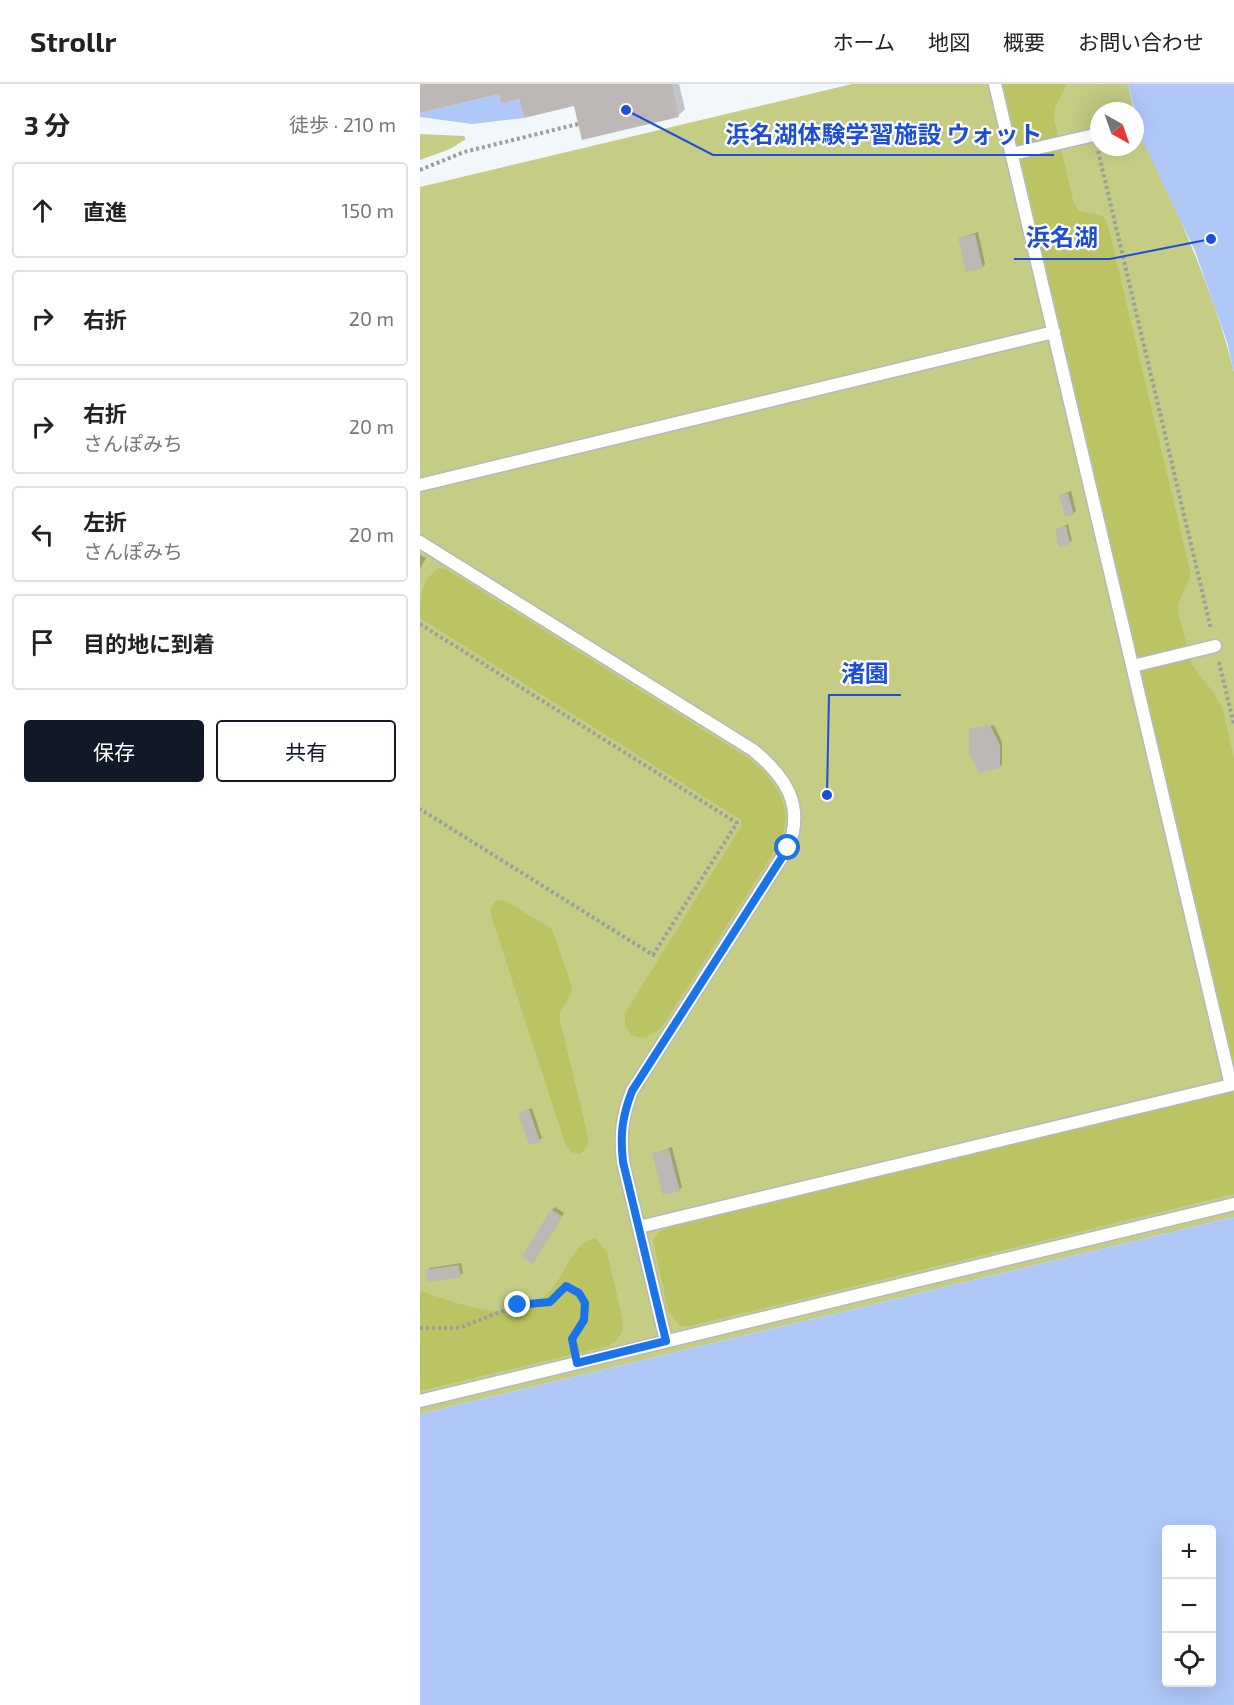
<!DOCTYPE html>
<html lang="ja">
<head>
<meta charset="utf-8">
<style>
	body { margin:0; font-family:"Exo 2","Noto Sans JP",sans-serif; background:#f6f6f6; color:#222 }
	.controls { position:absolute; right:18px; bottom:18px; display:grid; overflow:hidden; border-radius:6px; box-shadow:0 6px 24px #0002 }
	.controls button { width:54px; height:54px; display:grid; place-items:center; padding:0; border:0; border-bottom:2px solid #e0e0e0; background:#fff; color:#222; font:30px sans-serif }
	.compass { position:absolute; left:670px; top:18px; width:54px; height:54px; border-radius:50%; background:#fff; box-shadow:0 6px 24px #0002; rotate:140deg }
	.stop { position:absolute; width:18px; height:18px; margin:-14px; border:4px solid #1a73e8; border-radius:50%; background:#fff }
	.stop.end { background:#1a73e8; border-color:#fff; box-shadow:0 2px 6px #0008 }
	.list { margin:0; padding:0; list-style:none }
	h2 { display:flex; justify-content:space-between; align-items:center; height:78px; margin:0; padding:0 24px; font-size:26px }
	h2 small { font-size:20px; font-weight:400; color:#767676 }
	.list li { display:grid; grid-template-columns:39px 1fr auto; gap:18px; align-items:center; box-sizing:border-box; height:96px; margin:0 12px 12px; padding:0 12px; border:2px solid #e0e0e0; border-radius:6px }
	.list b { display:block; font-size:22px; white-space:nowrap }
	.list p { margin:0; font-size:20px; white-space:nowrap; color:#767676 }
	.list em { font-size:20px; font-style:normal; color:#767676 }
	.actions { display:flex; gap:12px; padding:18px 24px }
	.actions a { flex:1; padding:14px 0; border:2px solid #111827; border-radius:6px; text-align:center; font-size:21px; color:#111827 }
	.actions .main { background:#111827; color:#fff }
	.icon { flex:none; width:33px; height:33px; fill:none; stroke:currentColor; stroke-width:2; stroke-linecap:round; stroke-linejoin:round }
	.map { position:relative; flex:none; width:814px; height:1621px; overflow:hidden }
	header { display:flex; align-items:center; gap:36px; box-sizing:border-box; height:84px; padding:0 30px; background:#fff; border-bottom:2px solid #e0e0e0 }
	header strong { font-size:28px }
	nav { display:flex; gap:33px; margin-inline-start:auto; font-size:21px }
	main { display:flex }
	aside { flex:1; background:#fff }
	.map>svg:first-child { display:block }
</style>
</head>
<body>
<header>
<strong>Strollr</strong>
<nav><a>ホーム</a><a>地図</a><a>概要</a><a>お問い合わせ</a></nav>
</header>
<main>
<aside>
<h2>3 分<small>徒歩 · 210 m</small></h2>
<ul class="list">
<li><svg class="icon" aria-label="ahead" viewBox="0 0 24 24"><path d="M12 20V5M6 11l6-6 6 6"/></svg><div><b>直進</b></div><em>150 m</em></li>
<li><svg class="icon" aria-label="right" viewBox="0 0 24 24"><path d="M7 20v-9h11M14 6l5 5-5 5"/></svg><div><b>右折</b></div><em>20 m</em></li>
<li><svg class="icon" aria-label="right" viewBox="0 0 24 24"><path d="M7 20v-9h11M14 6l5 5-5 5"/></svg><div><b>右折</b><p>さんぽみち</p></div><em>20 m</em></li>
<li><svg class="icon" aria-label="left" viewBox="0 0 24 24"><path d="M17 20v-9H6M10 6l-5 5 5 5"/></svg><div><b>左折</b><p>さんぽみち</p></div><em>20 m</em></li>
<li><svg class="icon" aria-label="arrive" viewBox="0 0 24 24"><path d="M6 21V4h12l-3 4 3 4H6"/></svg><div><b>目的地に到着</b></div></li>
</ul>
<div class="actions"><a class="main">保存</a><a>共有</a></div>
</aside>
<div class="map">
<svg width="814" height="1621" viewBox="0 0 814 1621">
	<rect width="100%" height="100%" fill="#f2f7fb"/>
	<!-- green -->
	<path fill="#c5cc84" d="M432 0H708L714 27H679V63H715V30C750 115 792 198 814 288V1133L0 1330V103Z
		M0 50 44 52 46 55 30 65 0 76Z"/>
	<!-- forest -->
	<path fill="#bbc363" d="M583 0H647L635 23 634 35 654 120 659 127 683 132 687 138 770 487C771 502 757 512 758 528L772 581 793 608 802 623 814 674V980Z
		M19 484 26 485 328 674C357 697 375 723 359 760L242 943C231 952 224 956 211 951L205 940V929L321 743V736L0 534C0 514 1 496 19 484Z
		M84 816 132 845 152 903C152 915 142 920 139 932L168 1053V1062L160 1070 151 1068 145 1059 71 831V823L76 817Z
		M814 1004V1110L270 1242H260L248 1227 233 1156 239 1148 247 1144 807 1009Z
		M176 1154 187 1169 203 1237C203 1251 199 1256 187 1262L0 1307V1207C25 1215 50 1225 76 1227 148 1232 141 1157 176 1154Z"/>
	<!-- water -->
	<path fill="#afc8f8" fill-rule="evenodd" d="M708 0H814V288L807 258 775 167 721 53Z
		M79 10 81 20 99 15 104 34 52 40 0 33V29Z
		M814 1133V1621H0V1330ZM746 1446H792V1598H746Z"/>
	<!-- shadow -->
	<path fill="#0003" d="M0 0H259L265 25 259 31 100 14 80 8 0 27Z
		M558 148 565 180 563 183 540 154Z
		M651 407 656 427 653 430 641 411Z
		M648 440 652 456 649 459 637 446Z
		M0 471 6 474 0 485Z
		M574 641 582 658V680L579 683 551 646Z
		M112 1024 122 1054 119 1056 100 1029Z
		M252 1063 262 1103 259 1106 234 1070Z
		M135 1123 144 1129 113 1178 132 1126Z
		M41 1179 43 1189 40 1191 7 1187 10 1184Z"/>
	<!-- building -->
	<path fill="#bdb7b5" d="M0 0H252L259 33 162 56 154 22 104 34 99 15 81 20 79 10 0 29Z
		M555 150 563 184 546 188 538 154Z
		M648 409 654 431 645 433 639 411Z
		M646 442 650 460 639 463 635 445Z
		M570 641 580 661V684L559 689 549 669V645Z
		M109 1025 120 1058 109 1061 98 1029Z
		M249 1065 260 1107 243 1111 232 1069Z
		M131 1125 142 1132 113 1180 102 1173Z
		M39 1181 41 1193 7 1198 5 1186Z"/>
	<g fill="none" stroke-linecap="round" stroke-linejoin="round">
		<!-- service casing -->
		<g stroke="#b4b9bc" stroke-width="15">
			<path id="service" d="M592 70 674 51
				M0 401 634 248
				M0 458 333 666C366 693 385 722 368 764L212 1007C202 1032 200 1051 203 1078L246 1257
				M713 582 795 562
				M219 1143 811 1001 575 0
				M0 1317 814 1120"/>
		</g>
		<!-- path -->
		<path stroke="#9a9ea1" stroke-width="4" stroke-dasharray="3 3" stroke-linecap="butt" d="M715 41 718 40
			M678 67 791 545
			M0 86 44 68 158 40
			M0 540 317 739 233 871 0 725
			M799 578 814 641
			M0 1244H39L98 1221 130 1219 146 1202C188 1214 149 1245 153 1264"/>
		<!-- service -->
		<use href="#service" stroke="#fff" stroke-width="12"/>
	</g>
	<g fill="none" stroke-linecap="round" stroke-linejoin="round">
		<!-- route -->
		<path stroke="#1a73e8" stroke-width="8" d="M98 1221 130 1218 146 1202 159 1209 165 1219 164 1236 152 1255 157 1279 246 1257 203 1078C200 1051 202 1033 212 1007L368 764"/>
	</g>
	<!-- callouts -->
	<path fill="none" stroke="#1d4ed8" stroke-width="2" d="M206 26L293 71H634M791 155L690 175H594M407 711L409 611H481"/>
	<g fill="#1d4ed8" stroke="#fff" stroke-width="2">
		<circle cx="206" cy="26" r="6"/>
		<circle cx="791" cy="155" r="6"/>
		<circle cx="407" cy="711" r="6"/>
	</g>
	<g font-size="24" text-anchor="middle" font-weight="bold" fill="#1d4ed8" stroke="#fff" stroke-width="4.5" stroke-linejoin="round" paint-order="stroke">
		<text x="464" y="59">浜名湖体験学習施設 ウォット</text>
		<text x="642" y="162">浜名湖</text>
		<text x="445" y="598">渚園</text>
	</g>
</svg>
<div class="controls">
<button>+</button>
<button>−</button>
<button><svg class="icon" aria-label="locate" viewBox="0 0 24 24"><circle cx="12" cy="12" r="6"/><path d="M12 2v4M12 18v4M2 12h4M18 12h4"/></svg></button>
</div>
<svg class="compass" viewBox="-18 -18 36 36"><path d="M0-13l5 13h-10z" fill="#e53935"/><path d="M0 13l5-13h-10z" fill="#767676"/></svg>
<div class="stop" style="left:368px;top:764px"></div>
<div class="stop end" style="left:98px;top:1221px"></div>
</div>
</main>
</body>
</html>
